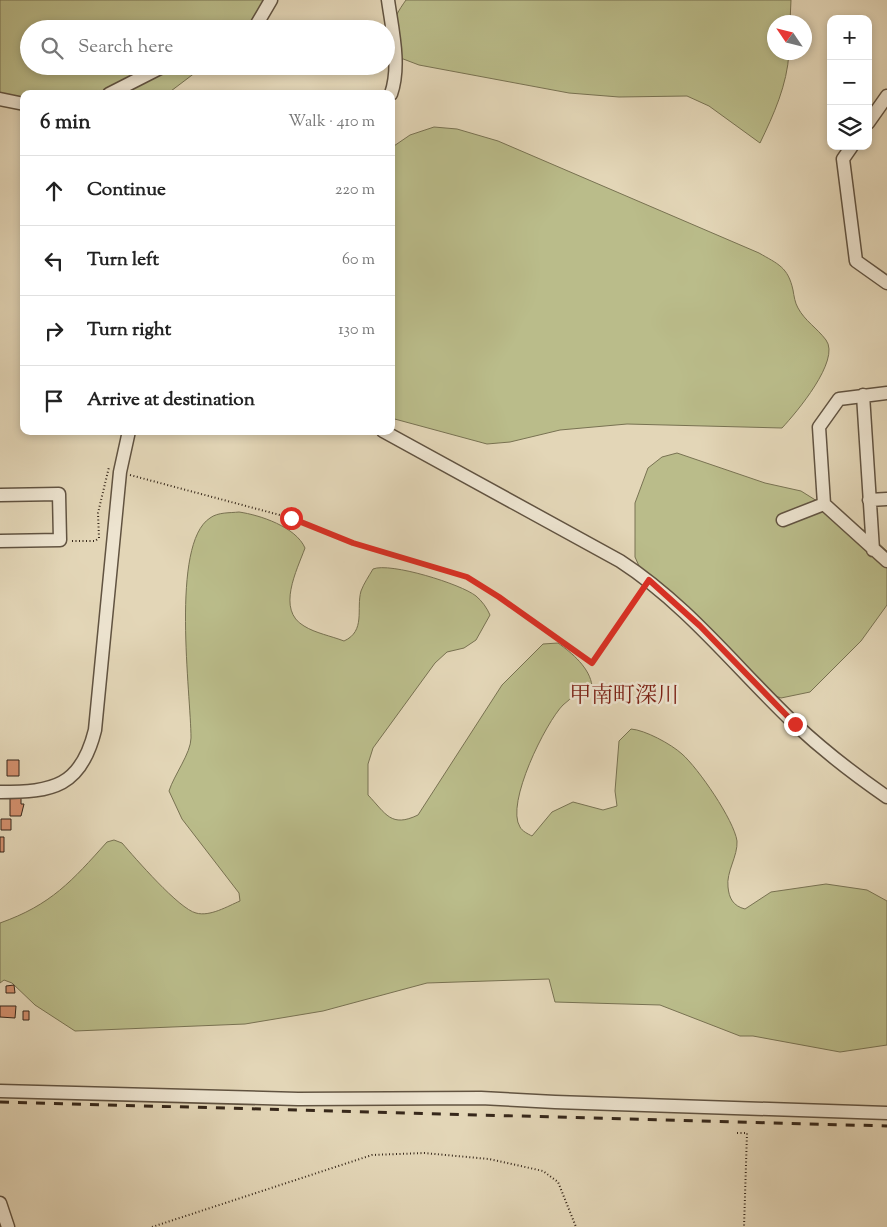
<!DOCTYPE html>
<html lang="en">
<head>
<meta charset="utf-8">
<style>
	body { margin:0; font-family:"Sorts Mill Goudy","Noto Serif JP",serif; background:#f6f6f6; color:#222 }
	.controls { position:absolute; right:15px; top:15px; display:grid; overflow:hidden; border-radius:10px; box-shadow:0 2px 8px #0003 }
	.controls button { width:45px; height:45px; display:grid; place-items:center; padding:0; border:0; border-bottom:1px solid #e0e0e0; background:#fff; color:#222; font:25px sans-serif }
	.compass { position:absolute; left:767px; top:15px; width:45px; height:45px; border-radius:50%; background:#fff; box-shadow:0 2px 8px #0003; rotate:305deg }
	.stop { position:absolute; width:15px; height:15px; margin:-11px; border:4px solid #d93025; border-radius:50%; background:#fff }
	.stop.end { background:#d93025; border-color:#fff; box-shadow:0 1px 5px #0008 }
	.list { margin:0; padding:0; list-style:none }
	h2 { display:flex; justify-content:space-between; align-items:center; height:65px; margin:0; padding:0 20px; font-size:21px }
	h2 small { font-size:16px; font-weight:400; color:#767676 }
	.list li { display:grid; grid-template-columns:32px 1fr auto; gap:15px; align-items:center; box-sizing:border-box; height:70px; padding:0 20px; border-top:1px solid #e0e0e0 }
	.list b { display:block; font-size:19px; white-space:nowrap }
	.list em { font-size:16px; font-style:normal; color:#767676 }
	.icon { flex:none; width:28px; height:28px; fill:none; stroke:currentColor; stroke-width:2; stroke-linecap:round; stroke-linejoin:round }
	.map { position:relative; flex:none; width:887px; height:1227px; overflow:hidden }
	.search { position:absolute; background:#fff; box-shadow:0 2px 8px #0003; left:20px; top:20px; width:375px; height:55px; display:flex; align-items:center; gap:12px; box-sizing:border-box; padding:0 18px; border-radius:28px; color:#767676; font-size:19px }
	.panel { position:absolute; background:#fff; box-shadow:0 2px 8px #0003; left:20px; top:90px; width:375px; height:345px; border-radius:10px }
	.map>svg:first-child { display:block }
</style>
</head>
<body>
<div class="map">
<svg width="887" height="1227" viewBox="0 0 887 1227">
	<rect width="100%" height="100%" fill="#e3d6b7"/>
	<filter id="stains"><feTurbulence type="fractalNoise" baseFrequency=".004" numOctaves="4"/><feColorMatrix values="0 0 0 0 .2 0 0 0 0 .09 0 0 0 0 .02 0 0 0 .5 -.17"/></filter>
	<radialGradient id="worn" r=".72"><stop offset=".6" stop-color="#630" stop-opacity="0"/><stop offset="1" stop-color="#630" stop-opacity=".3"/></radialGradient>
	<!-- green -->
	<path fill="#babc8a" stroke="#787252" d="M0 0H273L248 29H29V66H204L167 94H24V104L0 103Z
		M406 0H791L790 22H774V52L789 53C787 85 774 114 760 143L709 106 687 96 619 97 569 93 419 65 398 57C387 33 391 21 406 0Z
		M434 127 457 129 498 141 759 253C778 264 788 267 793 290 794 296 795 303 798 308 805 321 817 328 826 340 841 360 796 413 782 428L627 424 560 430 510 442 487 444 391 418V148L410 135Z
		M677 453 765 483 801 491 865 531 887 551V605L861 641 810 692 781 698 755 688 643 575 635 557V503L648 468 662 457Z
		M239 512C260 515 296 527 305 548 297 570 276 610 304 626 315 633 331 636 344 641 366 631 356 609 361 591 364 583 369 576 373 569 390 562 461 584 476 596 482 601 487 608 490 615L476 640 464 648 447 652 435 663 373 748 368 764V795C386 814 391 828 418 815L502 685 543 644 558 643C572 653 590 668 592 686 583 691 571 697 563 705 546 722 505 804 520 827 522 831 528 834 532 836L552 812 573 802 603 810 617 806 615 791 619 741 631 729C645 730 671 744 682 754 698 768 734 820 737 841 738 856 726 872 728 887 729 898 733 906 745 909L771 892 826 884 867 890 887 901V1045L840 1052 753 1036H740L660 1005 555 1002 549 979 427 983 323 1011 245 1024 75 1031 35 1005 12 983 4 980 0 983V923C51 905 72 881 107 842L114 840 122 843C135 858 179 909 196 913 210 917 228 906 240 901L239 893 182 819 169 791C174 775 191 753 191 738 191 695 170 544 210 518 218 512 230 513 239 512Z"/>
	<!-- building -->
	<path fill="#d3906e" stroke="#36271a" d="M7 760H19V776H7Z
		M10 794H21V804H24L21 816H10Z
		M1 819H11V830H1Z
		M0 837H4V852H0Z
		M14 985 15 993H6V986Z
		M0 1006H16L15 1018 0 1017Z
		M23 1011H29V1020H23Z"/>
	<g fill="none" stroke-linecap="round" stroke-linejoin="round">
		<!-- minor casing -->
		<g stroke="#615341" stroke-width="15">
			<path id="minor" d="M388 0C392 29 401 65 391 94
				M254 29 271 0
				M109 94 164 66
				M0 99 24 104
				M868 123 887 96
				M852 146 843 159 856 261 887 283
				M887 393 839 399 819 427 824 504 887 561
				M863 395 873 550
				M383 431 620 561C688 605 737 669 795 724 824 751 855 775 887 797
				M0 495 59 494 60 540 0 541
				M869 500 887 499
				M783 520 824 504
				M0 792C53 792 81 787 95 730L120 472 129 431
				M0 1091 298 1099 481 1098 555 1102 887 1113
				M0 1203 8 1227"/>
		</g>
		<!-- path -->
		<path stroke="#36271a" stroke-width="2" stroke-dasharray="1 2.5" stroke-linecap="butt" d="M130 475 291 518 353 543 467 577 499 597 592 663 643 590
			M72 541H95L99 538 98 513 109 467
			M737 1133H747L744 1227
			M152 1227 372 1155 424 1153 489 1159 543 1171 558 1182 576 1227"/>
		<!-- minor -->
		<use href="#minor" stroke="#ede4d0" stroke-width="12"/>
		<!-- rail -->
		<path stroke="#36271a" stroke-width="3" stroke-dasharray="9 9" stroke-linecap="butt" d="M0 1102 887 1126"/>
	</g>
	<g fill="none" stroke-linecap="round" stroke-linejoin="round">
		<!-- route -->
		<path stroke="#d93025" stroke-width="6" d="M291 518 353 543 467 577 499 597 592 663 649 580 700 626 795 724"/>
	</g>
	<g text-anchor="middle" stroke-width="5" stroke-linejoin="round" paint-order="stroke">
		<!-- quarter labels -->
		<g font-size="22" fill="#7a1f14" stroke="#ede4d0">
			<text x="624" y="702">甲南町深川</text>
		</g>
	</g>
	<rect width="100%" height="100%" filter="url(#stains)"/>
	<rect width="100%" height="100%" fill="url(#worn)"/>
</svg>
<div class="controls">
<button>+</button>
<button>−</button>
<button><svg class="icon" aria-label="layers" viewBox="0 0 24 24"><path d="M12 4l9 5-9 5-9-5zM3 14l9 5 9-5"/></svg></button>
</div>
<svg class="compass" viewBox="-18 -18 36 36"><path d="M0-13l5 13h-10z" fill="#e53935"/><path d="M0 13l5-13h-10z" fill="#767676"/></svg>
<div class="stop" style="left:291px;top:518px"></div>
<div class="stop end" style="left:795px;top:724px"></div>
<div class="search"><svg class="icon" aria-label="search" viewBox="0 0 24 24"><circle cx="10" cy="10" r="6"/><path d="M15 15l6 6"/></svg>Search here</div>
<section class="panel">
<h2>6 min<small>Walk · 410 m</small></h2>
<ul class="list">
<li><svg class="icon" aria-label="ahead" viewBox="0 0 24 24"><path d="M12 20V5M6 11l6-6 6 6"/></svg><div><b>Continue</b></div><em>220 m</em></li>
<li><svg class="icon" aria-label="left" viewBox="0 0 24 24"><path d="M17 20v-9H6M10 6l-5 5 5 5"/></svg><div><b>Turn left</b></div><em>60 m</em></li>
<li><svg class="icon" aria-label="right" viewBox="0 0 24 24"><path d="M7 20v-9h11M14 6l5 5-5 5"/></svg><div><b>Turn right</b></div><em>130 m</em></li>
<li><svg class="icon" aria-label="arrive" viewBox="0 0 24 24"><path d="M6 21V4h12l-3 4 3 4H6"/></svg><div><b>Arrive at destination</b></div></li>
</ul>
</section>
</div>
</body>
</html>
